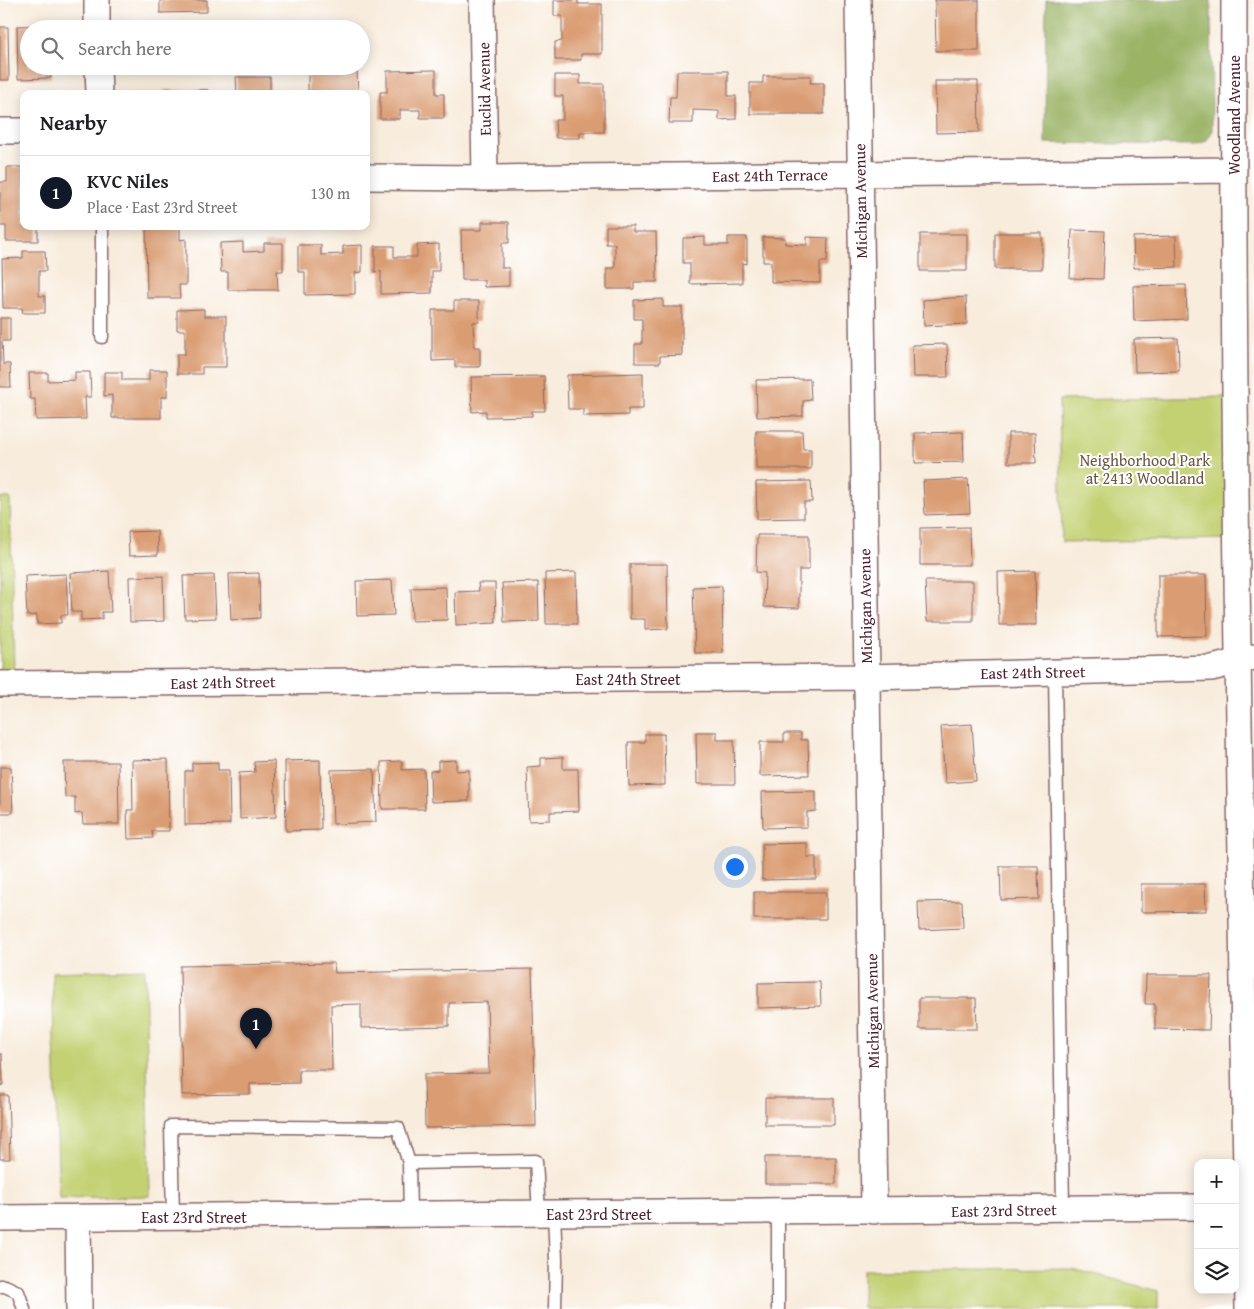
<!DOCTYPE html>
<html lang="en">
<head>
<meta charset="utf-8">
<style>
	body { margin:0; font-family:"Gentium Book Plus",serif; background:#f2f2f2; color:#202124 }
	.controls { position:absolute; right:15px; bottom:15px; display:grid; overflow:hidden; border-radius:10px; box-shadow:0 2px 12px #0003 }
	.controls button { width:45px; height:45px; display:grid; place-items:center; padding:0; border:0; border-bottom:1px solid #e0e0e0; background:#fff; color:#202124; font:25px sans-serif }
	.you { position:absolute; left:734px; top:866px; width:18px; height:18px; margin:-12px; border:4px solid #fff; border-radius:50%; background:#1a73e8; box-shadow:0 0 0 8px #1a73e833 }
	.badge { display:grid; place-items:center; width:32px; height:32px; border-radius:50%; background:#111827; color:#fff; font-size:16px; font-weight:700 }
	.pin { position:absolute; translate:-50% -41px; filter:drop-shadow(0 1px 2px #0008) }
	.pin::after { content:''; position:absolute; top:26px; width:18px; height:15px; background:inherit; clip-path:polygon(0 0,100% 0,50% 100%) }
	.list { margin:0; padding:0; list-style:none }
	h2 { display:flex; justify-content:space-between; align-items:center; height:65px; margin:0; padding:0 20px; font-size:21px }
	h2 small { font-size:16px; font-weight:400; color:#757577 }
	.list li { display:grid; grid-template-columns:32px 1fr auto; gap:15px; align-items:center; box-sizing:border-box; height:75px; padding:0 20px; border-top:1px solid #e0e0e0 }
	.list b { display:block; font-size:19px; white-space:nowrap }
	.list p { margin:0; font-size:16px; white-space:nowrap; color:#757577 }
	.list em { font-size:16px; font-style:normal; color:#757577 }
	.icon { flex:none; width:28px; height:28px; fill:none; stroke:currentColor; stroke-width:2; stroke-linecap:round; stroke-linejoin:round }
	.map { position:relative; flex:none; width:1254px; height:1309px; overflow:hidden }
	.search { position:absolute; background:#fff; box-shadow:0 2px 12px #0003; left:20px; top:20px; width:350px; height:55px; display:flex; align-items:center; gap:12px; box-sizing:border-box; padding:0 18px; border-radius:28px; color:#757577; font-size:19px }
	.panel { position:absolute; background:#fff; box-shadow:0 2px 12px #0003; left:20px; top:90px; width:350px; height:140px; border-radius:10px }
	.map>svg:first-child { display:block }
</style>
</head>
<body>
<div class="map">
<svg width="1254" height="1309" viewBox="0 0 1254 1309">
	<rect width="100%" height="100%" fill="#fff"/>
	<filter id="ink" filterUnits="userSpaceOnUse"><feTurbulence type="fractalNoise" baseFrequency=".02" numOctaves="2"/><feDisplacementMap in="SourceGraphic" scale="10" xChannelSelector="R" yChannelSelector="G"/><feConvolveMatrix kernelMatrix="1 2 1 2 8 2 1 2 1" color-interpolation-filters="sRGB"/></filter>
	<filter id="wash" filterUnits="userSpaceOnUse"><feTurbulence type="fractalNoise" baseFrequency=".0096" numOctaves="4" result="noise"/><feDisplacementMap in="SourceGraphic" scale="20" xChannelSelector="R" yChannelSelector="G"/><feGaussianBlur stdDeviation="1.12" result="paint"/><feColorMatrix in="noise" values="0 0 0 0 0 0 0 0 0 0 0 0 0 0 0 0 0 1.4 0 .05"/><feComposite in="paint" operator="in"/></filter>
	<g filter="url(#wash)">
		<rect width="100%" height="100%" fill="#f8ecdc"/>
		<!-- green -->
		<path fill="#c3d173" stroke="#86784f" d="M1229 397 1231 539 1062 542 1059 400Z
			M0 498H10L14 674H0Z
			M145 969 150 1196 59 1198 52 972Z
			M1072 1268 1158 1291V1309H863V1270Z"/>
		<!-- forest -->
		<path fill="#9ab365" stroke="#726948" d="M1046 0H1211L1212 132 1206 141 1195 145 1045 143Z"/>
		<g id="blocks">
			<!-- building -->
			<path fill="#da9c72" d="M160 0H207V12L160 13Z
				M554 0H578V4H602V54H581V60H555V42L562 41V16H554Z
				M935 0H979V51H936Z
				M205 24 206 29H162V25Z
				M51 25V29H29V66H51V78L18 79 17 26Z
				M0 27H8L9 80H0Z
				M308 70H357L358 94H308Z
				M436 70V94H444V118H420V110H400V119H380V92H387V71Z
				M677 71H728V96H736V119L719 120V111L693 110V123H669L670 97H676Z
				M555 75H580V84H604V132H580V138H556L555 120H563V96H555Z
				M763 76H811L810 83H824V114H750V83H763Z
				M236 77H270V94H237Z
				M935 81H978L979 132 936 133Z
				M164 90H208V94H164Z
				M7 167H24V226H38V241H6V226H0V182H7Z
				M482 222H509V243H502V268H509V286L484 287V280H462L461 230H482Z
				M146 226H180V240L186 239V285H179L180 298H147Z
				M606 226H633V232H656L657 282H634V289H607V268H615V244H606Z
				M1072 230 1105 231 1103 279 1070 278Z
				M995 233H1042V269H995Z
				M920 234H967V271H920Z
				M1176 236 1177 267 1134 268 1133 237Z
				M705 237V245H728V237H747V264L742 263V283L690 284V263H683V238Z
				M763 237 785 238V244L807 245V237L828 238 827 262H820V283L771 282V262H763Z
				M243 242V252L264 251V243H283V271H277L278 290H228V272H221L220 243Z
				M439 244V271H432V293L381 294V271L375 272V246H394V257H417V245Z
				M298 245H321V255L343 254V246L362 245V272L355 273V294L305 295V272H298Z
				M23 251H45L46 271H39V296H45V313H23L22 308H3L2 259 23 258Z
				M1186 285 1187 319 1134 321 1133 286Z
				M966 297 967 324 924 326 923 300Z
				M663 299V307H682V355L660 356V363H635V344H642V319H634V300Z
				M454 301H479V322H473L474 347H480V367H455V360L432 361V310H454Z
				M204 309V316H226V367H202V374H177V354H185V330H177V310Z
				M0 318H10V341H2L3 364H10L11 387H0Z
				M1178 338 1179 371 1135 372 1134 339Z
				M947 344 948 377H913L912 345Z
				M149 370H167V397H161V418H112V395L104 396V372H122V380H149Z
				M75 372H90L91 397H85L86 419 36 420 35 399H30L29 373H48V381L75 380Z
				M643 373V409H628V415L583 416V409H568L567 375Z
				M544 376 545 411H532V416L486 417V411L472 412 471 377Z
				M810 379 811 400 803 401V416L757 417 756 380Z
				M756 431H802L803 449H811V469H756Z
				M963 432 964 462 915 463V433Z
				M1008 433H1035L1036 463H1008Z
				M968 479 970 513 925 515 923 481Z
				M811 481 812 502H804V518L757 519 756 482Z
				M969 527 970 565H920V528Z
				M157 531 158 555 129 556 128 532Z
				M757 535H809V570H799V608L764 607 765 573 756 572Z
				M630 564H667L668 629 645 630V619H630Z
				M109 571 111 612H102V619L81 620V612H72L70 573Z
				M1035 571 1036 625H999L998 572Z
				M576 572 577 624H546L545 573Z
				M259 573 260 618 231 620 229 574Z
				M66 574 68 615H61V623L37 624V615L27 616 25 576Z
				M214 575 216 618 185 619 183 576Z
				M1158 575H1206L1207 636 1158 637Z
				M163 576 164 621 130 622 129 577Z
				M392 580 394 615 357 616 356 581Z
				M925 581H973V621H927Z
				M538 582 539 621 504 622 502 583Z
				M478 583H495L496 623 456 625 455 592 479 591Z
				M722 586 723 653H695L693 587Z
				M446 587 447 620 412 621 411 588Z
				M972 724 976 781 945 783 941 726Z
				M696 732H717V740H734L735 784H697Z
				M784 733H801V740H808L809 775 760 776V742H784Z
				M645 734H664L665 785 629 786 628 742H645Z
				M563 757V769H578L579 811 550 812V820L529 821 527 767 541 766V758Z
				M168 759 169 831H152L153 838 128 839 127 810H133L132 760Z
				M320 760 321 830 286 831 285 761Z
				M456 760V771L469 770V801L431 802 430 771 438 770V761Z
				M274 761 276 817 240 819 239 773 255 772 254 762Z
				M402 761V770L424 769 425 809H382L381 762Z
				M64 762H118L119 824H83L82 813 75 814V797H65Z
				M218 762V770H229L230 824 185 825V771H192V763Z
				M0 767H11L13 813H0Z
				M374 769 376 822 333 824 331 770Z
				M816 791V811L807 812V827L763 828 762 792Z
				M807 843V857H816V879L762 880V844Z
				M1000 866H1038L1039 899 1001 900Z
				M1141 884H1205L1206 911 1141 912Z
				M754 892H826V919H754Z
				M962 901 963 928 919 930 918 902Z
				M334 963 335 973 532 969 536 1126 425 1128 424 1074 489 1073 487 1002 449 1003V1026L361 1028V1004L331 1005 332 1070H299V1083L250 1084V1094L182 1095 180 966Z
				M1146 975H1211L1209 1030 1155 1029V1004H1145Z
				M820 982 821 1006 758 1008V983Z
				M919 998H976L977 1029H919Z
				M0 1054H2L3 1085 0 1086Z
				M0 1095H8L10 1159H0Z
				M765 1098H834V1125H765Z
				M765 1157H836V1184H765Z"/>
		</g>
	</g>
	<g filter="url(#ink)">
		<use href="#blocks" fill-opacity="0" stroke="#876769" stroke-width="1"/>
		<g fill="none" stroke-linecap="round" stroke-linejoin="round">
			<!-- service casing -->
			<g stroke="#876769" stroke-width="15">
				<path id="service" d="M102 337V226
					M1055 672 1063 1209
					M409 1163 410 1215
					M554 1214 556 1260 555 1309
					M173 1217 171 1126 398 1128 409 1163 536 1161 539 1214
					M0 1286H5L18 1292 24 1309
					M778 1309V1212"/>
			</g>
			<!-- minor casing -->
			<g stroke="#876769" stroke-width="28">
				<path id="minor" d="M97 0V29
					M482 0 485 178
					M858 0 874 1211
					M1234 0C1232 436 1242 873 1248 1309
					M98 66 99 94
					M0 131H24
					M366 177 485 178 1234 170
					M0 684 867 677 1212 668 1254 657
					M78 1217 79 1309
					M0 1218 1198 1207"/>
			</g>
			<!-- service -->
			<use href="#service" stroke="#fff" stroke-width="12"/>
			<!-- minor -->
			<use href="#minor" stroke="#fff" stroke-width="25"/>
		</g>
	</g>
	<g text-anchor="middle" stroke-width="4" stroke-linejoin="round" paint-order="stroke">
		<!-- street labels -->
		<g font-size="16" fill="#4a1f2b" stroke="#fff">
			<text transform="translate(484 89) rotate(-91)" y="6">Euclid Avenue</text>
			<text transform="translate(1234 115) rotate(-90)" y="6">Woodland Avenue</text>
			<text transform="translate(770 175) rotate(-1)" y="6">East 24th Terrace</text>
			<text transform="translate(860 201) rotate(-91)" y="6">Michigan Avenue</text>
			<text transform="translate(865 606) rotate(-91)" y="6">Michigan Avenue</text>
			<text transform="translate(1033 672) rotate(-1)" y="6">East 24th Street</text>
			<text x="628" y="685">East 24th Street</text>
			<text transform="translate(223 682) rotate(-1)" y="6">East 24th Street</text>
			<text transform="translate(872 1011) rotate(-91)" y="6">Michigan Avenue</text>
			<text transform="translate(1004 1210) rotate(-1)" y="6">East 23rd Street</text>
			<text x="599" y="1220">East 23rd Street</text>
			<text x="194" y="1223">East 23rd Street</text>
		</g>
		<!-- park labels -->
		<g font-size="16" fill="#6e5441" stroke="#fff">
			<text x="1145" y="466">Neighborhood Park<tspan x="1145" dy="18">at 2413 Woodland</tspan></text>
		</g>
	</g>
</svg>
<div class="controls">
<button>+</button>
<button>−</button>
<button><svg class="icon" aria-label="layers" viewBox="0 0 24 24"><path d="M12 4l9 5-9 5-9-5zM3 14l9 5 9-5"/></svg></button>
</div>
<div class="you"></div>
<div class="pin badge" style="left:256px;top:1049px">1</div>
<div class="search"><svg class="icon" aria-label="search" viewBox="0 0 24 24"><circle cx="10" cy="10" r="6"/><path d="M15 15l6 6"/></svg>Search here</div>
<section class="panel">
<h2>Nearby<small></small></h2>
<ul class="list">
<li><span class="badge">1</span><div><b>KVC Niles</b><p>Place · East 23rd Street</p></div><em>130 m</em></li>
</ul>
</section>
</div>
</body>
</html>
